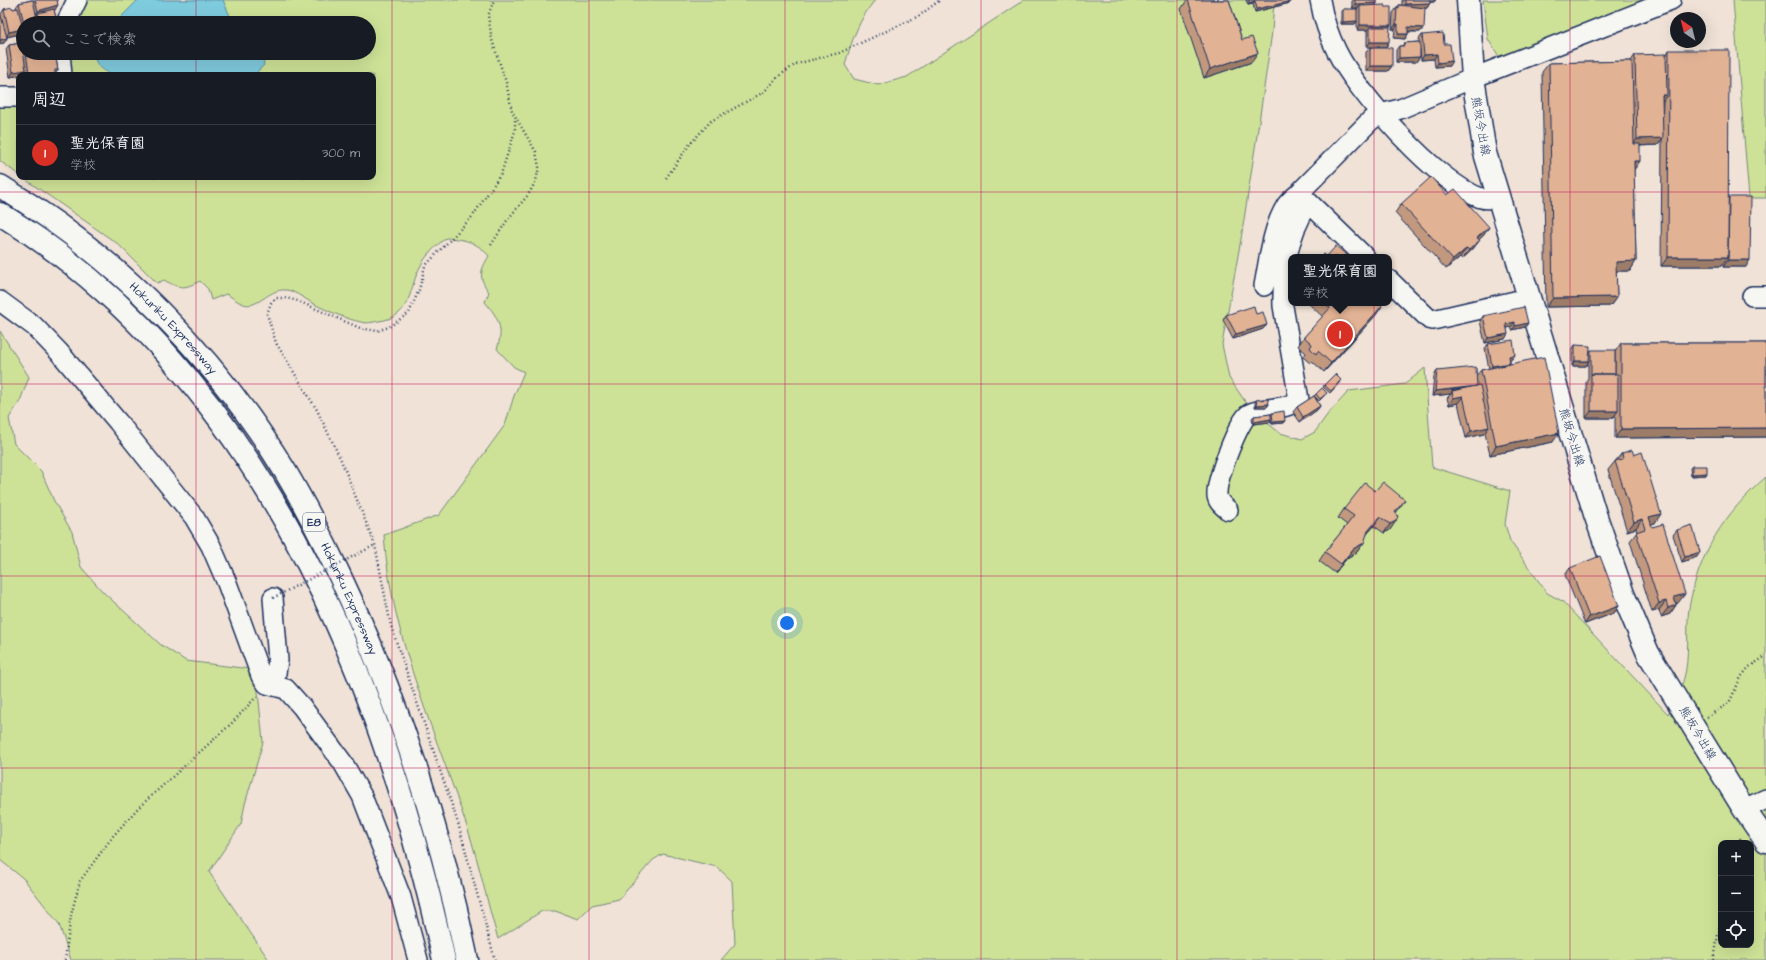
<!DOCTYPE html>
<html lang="ja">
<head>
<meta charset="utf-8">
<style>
	body { margin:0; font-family:"Architects Daughter","Klee One",sans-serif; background:#242831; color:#f1f3f6 }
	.controls { position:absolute; right:12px; bottom:12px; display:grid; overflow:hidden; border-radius:8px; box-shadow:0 4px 16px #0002 }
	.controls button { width:36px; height:36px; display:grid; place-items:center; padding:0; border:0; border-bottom:1px solid #363941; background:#171b24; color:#f1f3f6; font:20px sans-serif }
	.compass { position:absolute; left:1670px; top:12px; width:36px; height:36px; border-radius:50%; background:#171b24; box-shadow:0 4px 16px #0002; rotate:325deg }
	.you { position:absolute; left:787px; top:623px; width:14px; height:14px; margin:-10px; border:3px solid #fff; border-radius:50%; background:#1a73e8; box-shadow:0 0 0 6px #1a73e833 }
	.badge { display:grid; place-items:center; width:26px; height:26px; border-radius:50%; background:#d93025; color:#fff; font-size:13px; font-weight:700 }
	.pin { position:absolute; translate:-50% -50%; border:2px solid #fff; box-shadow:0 1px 4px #0006 }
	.popup { position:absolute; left:1288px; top:254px; width:104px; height:52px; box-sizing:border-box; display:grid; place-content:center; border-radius:8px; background:#171b24; filter:drop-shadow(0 1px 3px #0005); font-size:13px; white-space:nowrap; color:#9ea1a6 }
	.popup b { font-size:15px; color:#f1f3f6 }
	.popup::after { content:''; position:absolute; left:50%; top:100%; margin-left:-8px; border:8px solid transparent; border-top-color:#171b24 }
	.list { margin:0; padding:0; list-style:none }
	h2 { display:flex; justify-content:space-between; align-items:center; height:52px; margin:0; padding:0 16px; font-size:17px }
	h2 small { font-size:13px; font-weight:400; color:#9ea1a6 }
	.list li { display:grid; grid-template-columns:26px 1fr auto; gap:12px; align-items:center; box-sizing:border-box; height:56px; padding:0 16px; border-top:1px solid #363941 }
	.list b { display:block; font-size:15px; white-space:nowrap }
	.list p { margin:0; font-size:13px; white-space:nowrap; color:#9ea1a6 }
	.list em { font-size:13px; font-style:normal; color:#9ea1a6 }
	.icon { flex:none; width:22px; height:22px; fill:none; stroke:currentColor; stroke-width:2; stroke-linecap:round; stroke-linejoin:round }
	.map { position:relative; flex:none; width:1766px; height:960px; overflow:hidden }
	.search { position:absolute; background:#171b24; box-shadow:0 4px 16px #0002; left:16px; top:16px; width:360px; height:44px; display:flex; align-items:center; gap:10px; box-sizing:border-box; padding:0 14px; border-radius:22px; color:#9ea1a6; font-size:15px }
	.panel { position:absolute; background:#171b24; box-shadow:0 4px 16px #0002; left:16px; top:72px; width:360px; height:108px; border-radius:8px }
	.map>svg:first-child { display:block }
</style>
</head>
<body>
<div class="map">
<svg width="1766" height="960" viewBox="0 0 1766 960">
	<rect width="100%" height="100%" fill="#f0e2d6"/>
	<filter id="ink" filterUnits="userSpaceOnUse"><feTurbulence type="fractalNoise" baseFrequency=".025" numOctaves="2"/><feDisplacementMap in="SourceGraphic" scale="8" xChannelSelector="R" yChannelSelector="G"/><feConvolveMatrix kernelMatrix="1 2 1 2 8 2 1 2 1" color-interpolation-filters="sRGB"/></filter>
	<g filter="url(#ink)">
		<!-- green -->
		<path fill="#cee297" stroke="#74887a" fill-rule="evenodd" d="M89 0H875C859 19 851 42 845 65L854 79 878 85 907 77 1024 0H1274L1272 32 1259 122 1241 239 1222 344 1229 378 1251 410 1280 433 1302 439 1315 432 1327 415 1349 391 1405 384 1425 368 1432 467 1510 491 1505 524 1510 541 1547 593 1562 601 1668 714C1674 703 1681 690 1684 678 1690 658 1686 629 1689 608 1699 552 1724 514 1766 477V960H721L735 944 732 881 717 867 663 854 653 860 619 899 592 905 578 919 555 911H542L498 939C488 906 481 872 471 839 439 739 391 641 384 535L439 515 505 425 514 396 524 372 514 367 497 349C504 329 499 318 485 302L489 292C478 277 480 271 489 256 477 242 465 239 446 238 436 246 427 254 421 265 408 288 413 317 379 321 373 322 366 324 361 322 346 319 331 312 318 306 309 302 301 295 291 291 269 284 259 312 241 303 236 301 231 296 226 294L211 300 208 289 200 281C184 289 180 289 164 280L157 283 118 244 22 177H373V75H68L67 53H369V23H75ZM1721 843H1751V945H1721Z
			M1483 0H1644L1500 58 1488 39Z
			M1733 0H1766V198H1749Z
			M0 105 19 106V175L0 161Z
			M0 331 29 377 20 401 9 418 14 444 41 471 54 501 72 532 81 567 103 592 161 645 186 661 250 669 257 681 263 742 245 804 241 824 209 872 269 960H71L59 924 24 879 0 860Z"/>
		<!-- water -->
		<path fill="#7fcbde" stroke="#578dab" d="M138 0H223L233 23H115Z
			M95 53H262L264 65 254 75H112C104 71 92 63 95 53Z"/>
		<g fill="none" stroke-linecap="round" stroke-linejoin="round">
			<!-- minor casing -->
			<g stroke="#1b2f5e" stroke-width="22">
				<path id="minor" d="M1320 0C1323 18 1329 36 1337 52 1358 94 1437 183 1481 198 1486 200 1494 198 1499 198
					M66 23 77 0
					M60 53 62 75
					M0 97H19
					M1365 257 1299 193 1371 120 1381 114 1400 109 1473 78 1671 0
					M1389 280 1429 319 1433 320 1528 298
					M1264 286C1269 260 1272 229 1286 206 1289 201 1295 197 1299 193
					M1752 296H1766
					M0 301 34 326 59 352 118 422 194 517 211 546 227 583 261 676 267 684 286 689 302 707 343 763 362 796 401 897 418 960
					M1228 510C1223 506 1216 501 1217 493 1217 479 1238 421 1249 414 1265 405 1283 412 1299 400L1283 306C1282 270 1289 232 1309 203
					M273 598 278 660 274 686
					M1744 809 1766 799"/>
			</g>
			<!-- major casing -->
			<g stroke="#1b2f5e" stroke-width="25">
				<path id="major" d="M1468 0 1473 78 1485 153 1595 514 1623 594 1648 653 1744 809 1766 841"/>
			</g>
			<!-- highway casing -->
			<g stroke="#1b2f5e" stroke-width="25">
				<g id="highway">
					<path id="s1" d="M0 186C116 256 215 356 285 471 310 513 331 556 351 600 403 716 442 836 467 960"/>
					<path d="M0 214C258 371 382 678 444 960"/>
				</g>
			</g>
			<!-- path -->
			<path stroke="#1b2f5e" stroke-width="2.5" stroke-dasharray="1 3" stroke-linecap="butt" d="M666 178 690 144 711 121 764 92 779 76 796 64 839 53 919 16 940 0
				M491 245 508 219 528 195 536 181 539 167 536 152 512 111 506 82 492 40 488 16 494 0
				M1707 717 1729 703 1741 677 1749 667 1766 656
				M1739 843 1741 836
				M65 960 71 915 80 881 113 836 138 808 233 722 257 696
				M495 960 458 823 391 626 375 545 341 460 317 410 276 343 267 314 271 303 276 298H286L298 301 360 328 377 331 389 327 409 313 419 290 425 266 472 217 501 174 515 131V118
				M1714 960 1721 916"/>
			<!-- minor -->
			<use href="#minor" stroke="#f6f6f2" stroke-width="19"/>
			<!-- major -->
			<use href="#major" stroke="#f6f6f2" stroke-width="22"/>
			<!-- highway -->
			<use href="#highway" stroke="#f6f6f2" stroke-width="22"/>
			<!-- path-bridge -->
			<path stroke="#1b2f5e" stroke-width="2.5" stroke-dasharray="1 3" stroke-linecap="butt" d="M273 598 375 545"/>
		</g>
		<!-- wall -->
		<path fill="#c2997f" stroke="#1b2f5e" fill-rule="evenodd" d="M31 0H57L55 10H54L57 23H23V35L22 36 21 32 20 34 7 37V38L4 43 0 44V16H1V14L4 9H16V7L19 3Z
			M1187 0H1229L1242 40 1252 62 1204 78 1181 9Z
			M1246 0H1292L1290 3 1255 12 1253 4 1248 5Z
			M1352 0H1377V3L1376 5 1389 27 1386 47H1367V31L1368 30H1357V21L1355 24H1341V11L1343 9 1357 10 1358 8H1352Z
			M1402 0H1436L1434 2H1430V3L1427 8H1422L1420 32H1408V34L1405 39 1394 38 1395 29H1392L1393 13 1399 5H1402Z
			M1422 35 1444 44 1449 66 1435 67 1434 59 1421 60 1420 49 1416 62H1396V50L1399 46H1402L1404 43 1419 42V39Z
			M23 42V53H55L58 70 55 75H23V74L10 77 6 49 9 45 22 43Z
			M1370 48 1392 66 1388 71H1366V52Z
			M1669 50 1728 199 1729 197 1746 267H1723V264L1721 266H1661L1662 139 1658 145 1640 146 1634 169 1636 261 1630 271H1616L1617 297 1610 306 1546 307 1542 72 1549 63 1631 61 1635 55 1666 56ZM1663 100 1662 135V102Z
			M1447 195 1489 227 1483 236 1479 239 1473 249 1462 259 1460 257 1446 269 1395 213 1401 204Z
			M1308 303H1379L1376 315 1324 372 1312 361 1310 363 1303 357 1306 353 1298 346 1304 337 1323 317Z
			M1256 314 1267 325 1263 329 1233 339 1223 320 1226 315Z
			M1483 316 1528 323 1525 327 1512 330 1511 327 1507 328 1505 339 1485 343 1480 321Z
			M1621 343H1766V437L1615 438V415L1613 418H1586V381L1588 378V363L1586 366H1572V350L1575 345 1589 352 1591 350 1615 374V352Z
			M1488 344 1512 359 1510 360V364L1553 442 1490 455 1485 433 1484 434 1466 438 1458 403 1449 405 1447 398 1451 394 1432 396 1434 376 1437 371 1476 376 1481 370 1489 369 1485 349Z
			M1340 382 1330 393 1323 387 1324 385Z
			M1316 394 1325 395 1319 401 1315 397 1320 406 1317 410 1300 422 1293 412 1297 407 1314 396Z
			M1256 400 1269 404 1267 407H1255V402Z
			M1272 413 1285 421 1283 423 1272 424 1271 420 1270 422 1253 424 1252 418 1254 416 1271 414Z
			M1622 453 1655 523 1651 524 1678 603 1676 604V605L1670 614 1661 617 1659 610 1652 612 1630 541 1637 532 1636 528 1627 531 1608 470Z
			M1692 466 1706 475 1691 476 1690 468Z
			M1375 491 1405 500 1396 513 1390 530 1384 533 1374 526 1367 534 1357 552 1347 558 1335 573 1319 561 1325 552 1347 525 1338 518 1344 509Z
			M1677 530 1697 557 1682 562 1673 535Z
			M1570 568 1619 606 1614 613 1585 624 1565 575Z"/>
		<!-- shaded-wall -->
		<path fill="#9e7d68" stroke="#1b2f5e" d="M1428 0H1436L1434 2H1427Z
			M1255 1 1253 4 1248 5 1249 3Z
			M1292 1 1290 3 1255 12 1257 9Z
			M1377 3 1374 7 1360 6 1358 8H1352L1355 4Z
			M1430 3 1427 8 1402 9 1405 4Z
			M58 5 55 10 38 15V13L36 15H35L38 11Z
			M1357 21 1355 24H1341L1343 22Z
			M1396 24H1398L1395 29H1392Z
			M1360 25H1391L1388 29 1370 27 1368 30H1357Z
			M1408 27 1424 28 1420 32 1405 31Z
			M23 29 20 34 6 37 9 32Z
			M1398 34H1408L1405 39 1394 38Z
			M7 38 4 43 0 44V40Z
			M1370 42H1389L1386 47H1367Z
			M1258 53 1252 62 1204 78 1210 69Z
			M1437 54 1434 59 1421 60 1424 55Z
			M1420 57 1416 62H1396L1399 58Z
			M1452 61 1449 66 1435 67 1438 63Z
			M1370 66H1392L1388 71H1366Z
			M26 70 23 75 10 77 13 72Z
			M29 73H34L32 75H27Z
			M1662 95H1667L1662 102Z
			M1663 138 1658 145 1632 146 1637 139Z
			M1634 161H1640L1634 170Z
			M1489 227 1483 236 1471 247 1477 238Z
			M1480 240 1473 249 1462 259 1469 250Z
			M1467 248 1460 257 1446 269 1453 260Z
			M1668 257H1728L1721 266H1661Z
			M1728 260H1750L1746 267H1723Z
			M1636 261 1630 271H1610L1616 262Z
			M1617 297 1610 306 1546 307 1553 298Z
			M1382 306 1376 315 1324 372 1331 363Z
			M1515 322 1511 327 1503 329 1506 324Z
			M1528 323 1525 327 1512 330 1515 326Z
			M1267 325 1263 329 1233 339 1236 334Z
			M1508 334 1505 339 1485 343 1488 338Z
			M1515 355 1512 359 1506 360 1509 356Z
			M1575 361H1589L1586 366H1572Z
			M1510 363 1507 368 1489 371 1492 366Z
			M1477 387 1452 391 1451 394 1432 396 1435 391Z
			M1463 396 1458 403 1449 405 1453 398Z
			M1269 404 1267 407H1255L1257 405Z
			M1320 406 1317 410 1300 422 1303 417Z
			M1591 411H1618L1613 418H1586Z
			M1271 419 1270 422 1253 424 1254 422Z
			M1285 421 1283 423 1272 424 1273 422Z
			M1489 427 1484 434 1466 438 1471 431Z
			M1766 428V437L1615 438 1621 429Z
			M1559 433 1553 442 1490 455 1496 446Z
			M1707 473 1706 475 1691 476 1692 474Z
			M1661 514 1655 523 1644 526 1649 517Z
			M1380 517 1374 526 1362 540 1368 531Z
			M1642 519 1636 528 1627 531 1634 522Z
			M1396 521 1390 530 1384 533 1390 524Z
			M1364 543 1357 552 1347 558 1335 573 1353 549Z
			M1700 552 1697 557 1682 562 1685 557Z
			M1685 594 1678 603 1668 606 1674 597Z
			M1666 601 1659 610 1652 612 1659 603Z
			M1676 605 1670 614 1661 617 1668 608Z
			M1619 606 1614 613 1585 624 1589 617Z"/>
		<!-- building -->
		<path fill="#e2b294" stroke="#1b2f5e" d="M32 0H33L38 23H24L19 3Z
			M35 0H57L58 5 38 11Z
			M1188 0H1229L1242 40 1252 37 1258 53 1210 69Z
			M1249 0H1292V1L1257 9 1255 1 1249 3Z
			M1355 0H1377V3L1355 4Z
			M1405 0H1430V3L1405 4Z
			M1385 5V7H1391V25H1360V6Z
			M1399 5 1425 8 1424 28 1408 27V34H1398V24H1396L1397 8 1399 9Z
			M12 7 13 9 18 8 23 29 9 32 4 9Z
			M54 9 57 23H40L38 13Z
			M1343 9H1357V21L1343 22Z
			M0 16H1L7 38 0 40Z
			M1370 27H1390L1389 42H1370Z
			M1443 33 1444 44H1450L1452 61 1438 63 1437 54 1424 55 1422 35Z
			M1420 42V57L1399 58V46H1404V43Z
			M22 43 26 70 13 72 9 45Z
			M1370 48H1392V66H1370Z
			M1669 50H1729L1728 257H1668Z
			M26 53H55L58 70H55V74L49 75H34V73H29Z
			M1666 54 1667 95H1662L1663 138 1637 139 1635 55Z
			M1632 61 1634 144H1640V161H1634L1636 261 1616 262 1617 297 1553 298 1549 63Z
			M1431 177 1447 195 1455 189 1489 227 1477 238 1480 240 1469 250 1467 248 1453 260 1401 204Z
			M1729 197H1751L1750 260H1728Z
			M1336 246 1349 257H1321L1324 254 1327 256Z
			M1324 303H1379L1382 306 1331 363 1318 351 1316 354 1310 348 1312 344 1304 337 1330 308Z
			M1254 306 1256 314 1263 312 1267 325 1236 334 1226 315Z
			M1524 307 1528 323 1515 326V322L1506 324 1508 334 1488 338 1483 316Z
			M1513 340 1515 355 1509 356 1510 363 1492 366 1488 344Z
			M1621 343H1766V428L1621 429Z
			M1575 345 1590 346 1589 361H1575Z
			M1591 350H1615V374H1591Z
			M1544 357 1559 433 1496 446 1481 370Z
			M1476 367 1477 386 1435 391 1437 371Z
			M1335 374 1341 380 1331 391 1324 385Z
			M1591 374H1618V411H1591Z
			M1480 385 1489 427 1471 431 1463 396 1453 398 1452 391Z
			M1322 388 1327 393 1320 399 1316 394Z
			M1314 396 1320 406 1303 417 1297 407Z
			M1268 399 1269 404 1257 405 1256 400Z
			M1284 411 1285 421 1273 422 1272 413Z
			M1271 414V419L1254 422V416Z
			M1632 450 1634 455 1642 452 1661 514 1649 517 1652 527 1663 524 1685 594 1674 597 1676 605 1668 608 1666 601 1659 603 1636 532 1645 529 1642 519 1634 522 1615 461 1623 459 1622 453Z
			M1692 466H1707V473L1692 474Z
			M1383 482 1405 500 1395 512 1398 516 1396 521 1390 524 1380 517 1368 531 1364 543 1353 549 1341 564 1325 552 1354 516 1344 509 1365 483 1375 491Z
			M1692 525 1700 552 1685 557 1677 530Z
			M1600 556 1619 606 1589 617 1570 568Z"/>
	</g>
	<!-- grid -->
	<path fill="none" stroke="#c2185b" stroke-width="1" stroke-opacity="0.55" d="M196 0V23M392 0V960M589 0V960M785 0V960M981 0V960M1177 0V960M1374 0V960M1570 0V960M196 53V75M196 177V960M0 192H1766M0 384H1766M0 576H1766M0 768H1766"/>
	<g text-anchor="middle" stroke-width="3.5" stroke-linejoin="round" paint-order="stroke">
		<!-- shield labels -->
		<rect fill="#f6f6f2" stroke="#5d6b8a" stroke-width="1" x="303" y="513" width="22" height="18" rx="3"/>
		<g font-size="11" font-weight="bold" fill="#1b2f5e">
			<text x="314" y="526">E8</text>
		</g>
		<!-- street labels -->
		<g font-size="12" fill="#1b2f5e" stroke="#f6f6f2">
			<text transform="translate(1481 126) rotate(80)" y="4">熊坂今出線</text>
			<text dy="4" stroke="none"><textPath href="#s1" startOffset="225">Hokuriku Expressway</textPath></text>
			<text transform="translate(1572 437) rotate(73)" y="4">熊坂今出線</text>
			<text dy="4" stroke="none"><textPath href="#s1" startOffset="550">Hokuriku Expressway</textPath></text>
			<text transform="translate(1698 733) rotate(59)" y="4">熊坂今出線</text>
		</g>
	</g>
</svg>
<div class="controls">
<button>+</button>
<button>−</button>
<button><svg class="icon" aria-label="locate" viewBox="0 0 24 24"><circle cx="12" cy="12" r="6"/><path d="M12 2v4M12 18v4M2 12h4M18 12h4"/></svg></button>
</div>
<svg class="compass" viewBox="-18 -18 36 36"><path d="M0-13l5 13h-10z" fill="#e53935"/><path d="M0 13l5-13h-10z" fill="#9ea1a6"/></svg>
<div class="you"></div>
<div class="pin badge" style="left:1340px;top:334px">1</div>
<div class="popup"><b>聖光保育園</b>学校</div>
<div class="search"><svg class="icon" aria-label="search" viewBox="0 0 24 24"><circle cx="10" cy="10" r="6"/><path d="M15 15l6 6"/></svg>ここで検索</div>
<section class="panel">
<h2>周辺<small></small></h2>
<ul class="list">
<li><span class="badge">1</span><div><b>聖光保育園</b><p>学校</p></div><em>300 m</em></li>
</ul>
</section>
</div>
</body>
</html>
